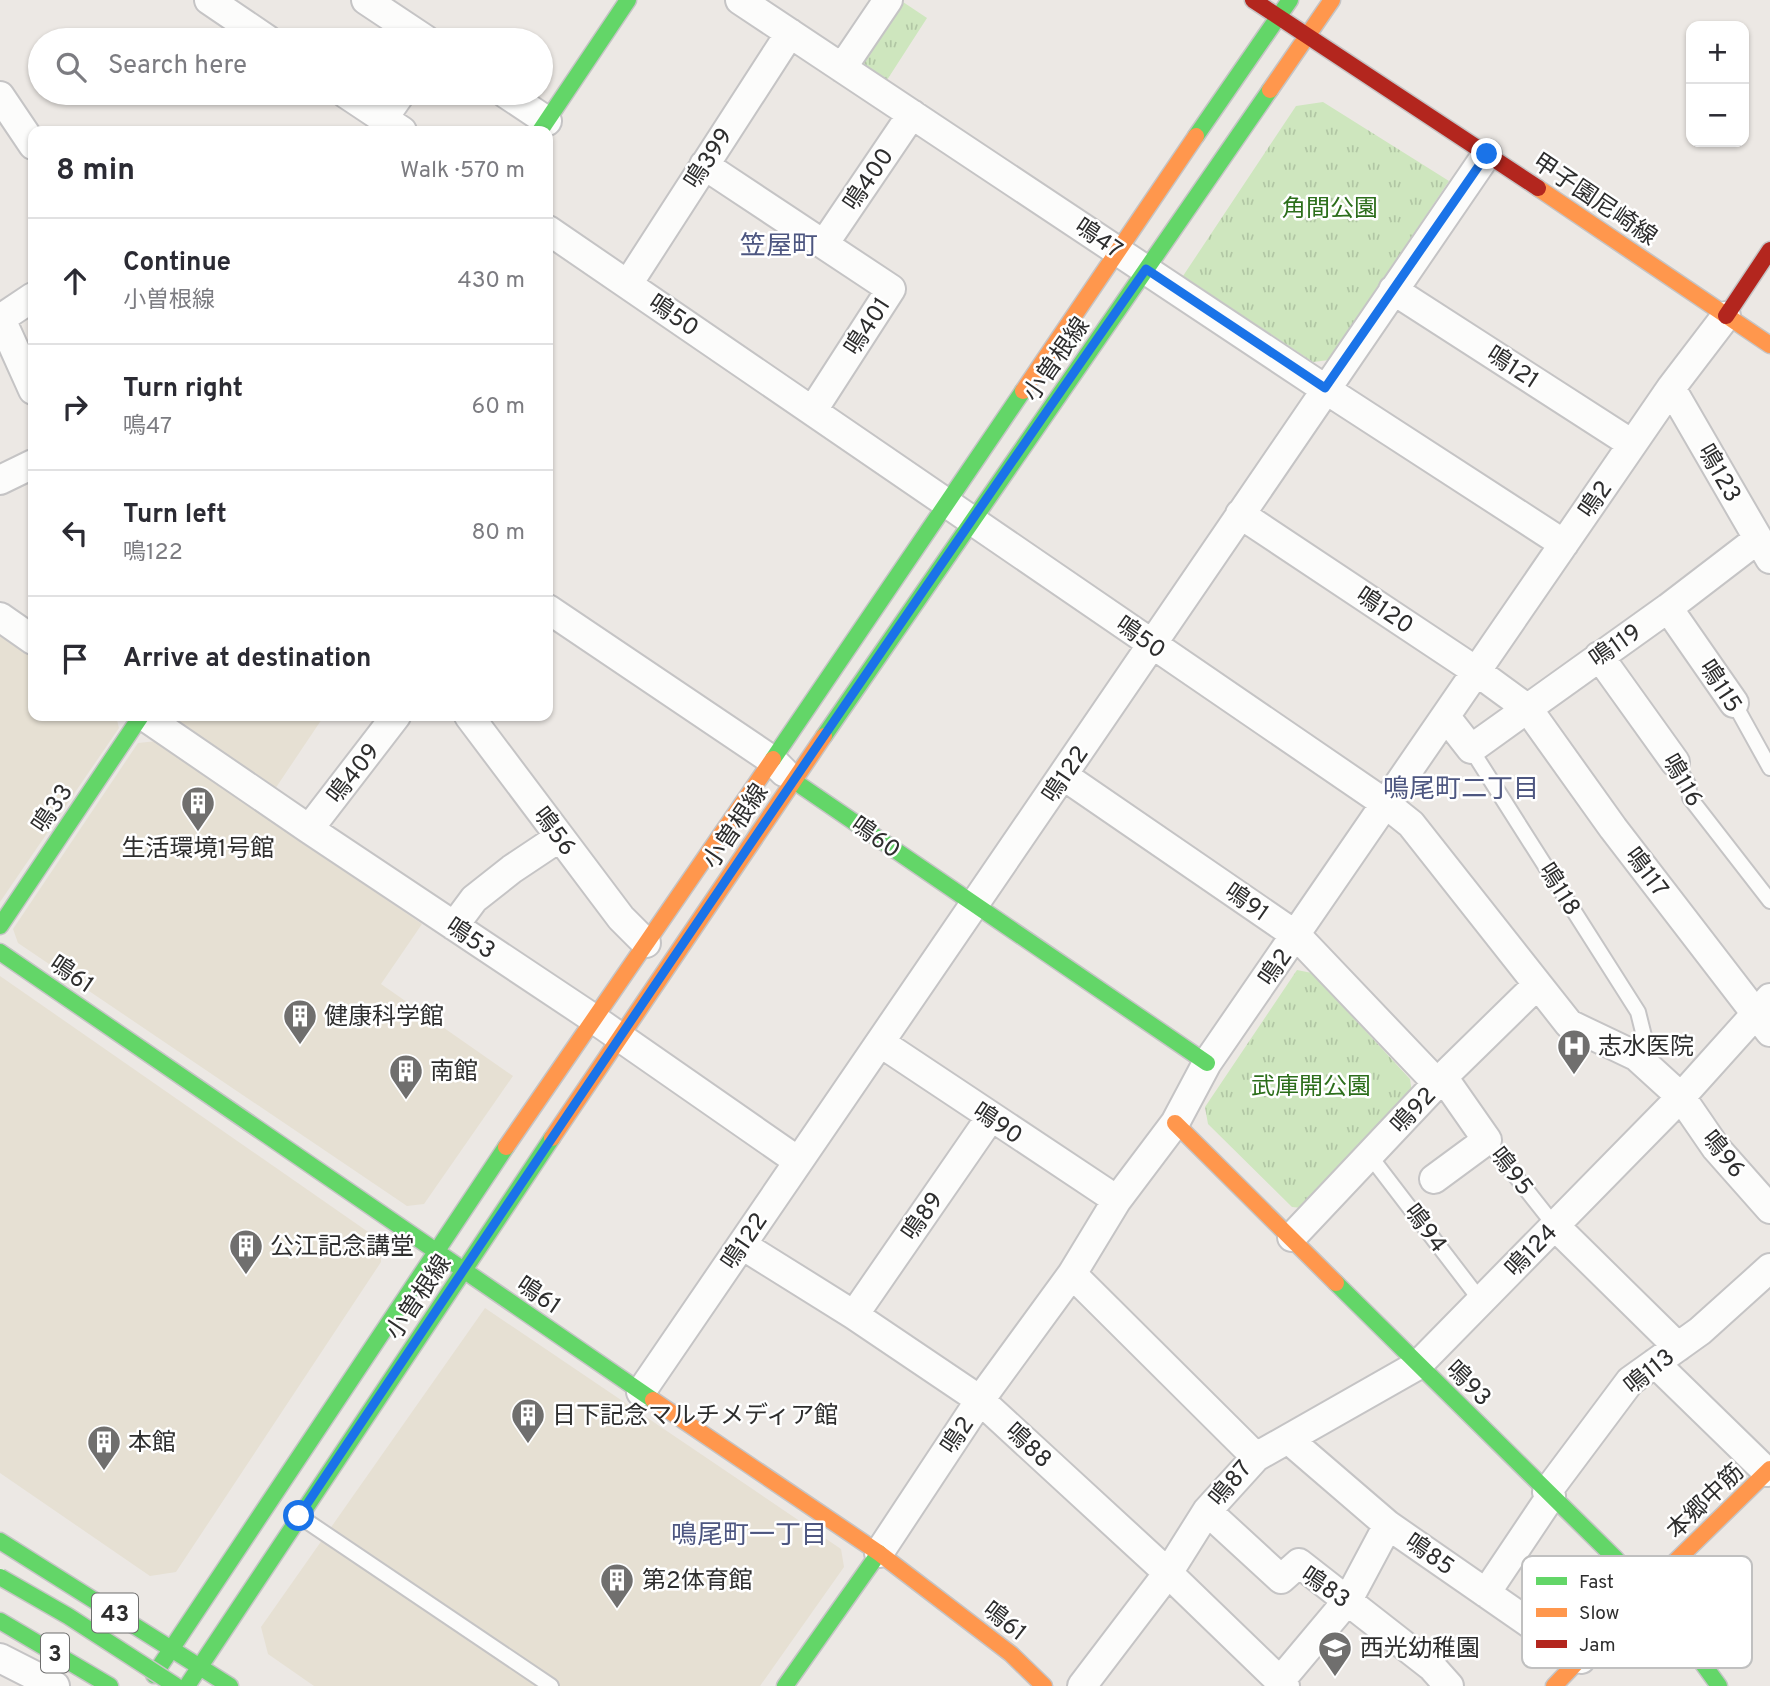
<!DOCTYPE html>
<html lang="en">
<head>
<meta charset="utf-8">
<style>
	body { margin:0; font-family:Overpass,"Noto Sans JP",sans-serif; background:#f7f7f7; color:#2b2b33 }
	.controls { position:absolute; right:21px; top:21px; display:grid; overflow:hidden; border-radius:14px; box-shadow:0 2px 5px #0004 }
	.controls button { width:63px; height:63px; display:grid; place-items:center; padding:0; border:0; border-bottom:2px solid #e1e1e2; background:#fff; color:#2b2b33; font:35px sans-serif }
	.stop { position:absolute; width:21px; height:21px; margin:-16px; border:5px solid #1a73e8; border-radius:50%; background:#fff }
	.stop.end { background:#1a73e8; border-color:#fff; box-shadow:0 2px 7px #0008 }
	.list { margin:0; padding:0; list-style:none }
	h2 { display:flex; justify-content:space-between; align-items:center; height:91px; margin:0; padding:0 28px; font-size:30px }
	h2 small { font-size:23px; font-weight:400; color:#7c7c81 }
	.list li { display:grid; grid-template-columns:46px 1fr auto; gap:21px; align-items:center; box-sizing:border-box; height:126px; padding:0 28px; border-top:2px solid #e1e1e2 }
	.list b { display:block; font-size:26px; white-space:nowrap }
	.list p { margin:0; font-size:23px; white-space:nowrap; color:#7c7c81 }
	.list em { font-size:23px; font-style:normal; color:#7c7c81 }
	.icon { flex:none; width:38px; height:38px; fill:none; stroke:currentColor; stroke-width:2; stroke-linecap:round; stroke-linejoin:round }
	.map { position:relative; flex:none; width:1770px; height:1686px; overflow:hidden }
	.search { position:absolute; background:#fff; box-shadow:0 2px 5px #0004; left:28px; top:28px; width:525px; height:77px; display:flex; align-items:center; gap:18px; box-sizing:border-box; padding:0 24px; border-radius:38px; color:#7c7c81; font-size:26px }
	.panel { position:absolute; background:#fff; box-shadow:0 2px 5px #0004; left:28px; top:126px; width:525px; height:595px; border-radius:14px }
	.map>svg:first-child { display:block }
</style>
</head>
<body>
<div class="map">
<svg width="1770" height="1686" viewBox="0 0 1770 1686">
	<defs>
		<pattern id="grass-tufts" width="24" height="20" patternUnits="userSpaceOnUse" patternTransform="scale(1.75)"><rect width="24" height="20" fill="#cee6be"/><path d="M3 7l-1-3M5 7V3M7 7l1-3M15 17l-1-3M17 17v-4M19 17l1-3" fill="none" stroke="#b1c6a4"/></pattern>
	</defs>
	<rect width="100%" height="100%" fill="#ece8e4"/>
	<!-- education -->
	<path fill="#e6e0d3" d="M0 634 33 657V716H116L119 728 0 902Z
		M169 716H324L275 789Z
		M157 741 422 924 381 984 513 1076 424 1204 407 1206 18 943 13 929 138 743Z
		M0 976 374 1236 381 1248V1262L176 1572 150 1576 0 1473Z
		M485 1308 841 1549 844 1567 760 1686H314L268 1654 261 1627Z"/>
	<!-- grass -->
	<path fill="url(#grass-tufts)" d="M900 0 927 18 887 80 863 65 861 55Z
		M1323 102 1449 181 1329 360 1313 362 1183 276 1296 106Z
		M1297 970 1312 973 1410 1079 1412 1093 1302 1208 1292 1207 1208 1124 1205 1107Z"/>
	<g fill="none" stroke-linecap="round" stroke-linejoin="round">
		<!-- lane casing -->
		<g stroke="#c5c4c5" stroke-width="18">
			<path id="lane" d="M1734 703 1770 768
				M1471 749 1638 1012 1651 1064
				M1675 762 1688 784 1690 798 1770 901
				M1487 1140 1555 1226
				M1370 1156 1481 1301
				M302 1518 551 1686"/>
		</g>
		<!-- street casing -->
		<g stroke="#c5c4c5" stroke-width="32">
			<path id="street" d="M209 0 268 40
				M366 0 426 40
				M740 0 1325 389 1564 544
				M842 68 888 0
				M345 93 402 131
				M505 93 547 121
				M0 96 33 145
				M383 119 401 93
				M704 165 891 289 813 410
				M548 230 1386 804 1411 824 1569 1024 1636 1056 1681 1097 1716 1148 1770 1209
				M824 244 912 114
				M628 284 790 33
				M1393 290 1632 444
				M0 319 33 297
				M1 319 33 390
				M1671 388 1770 559
				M0 480 33 464
				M1240 514 1476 671 1528 709 1613 828 1770 1032
				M1668 608 1734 703
				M548 609 772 760 784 772
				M0 617 33 640
				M1599 656 1675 762
				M144 716 309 829 594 1019 798 1161
				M469 716 621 918 646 943
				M1446 717 1471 749 1668 608 1758 539
				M1064 776 1297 936 1438 1084
				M309 829 396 716
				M454 926 474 899 512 869 560 837
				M881 1043 1117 1200
				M1434 1179 1487 1140 1443 1077
				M1555 1226 1678 1347
				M1292 1237 1443 1077 1537 985
				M742 1245 854 1315 980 1400 1168 1573 1285 1686
				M1072 1274 1256 1457
				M854 1315 990 1118
				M1655 1363 1767 1472
				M641 1392 1487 154
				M1288 1439 1388 1525 1581 1659
				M1547 1492 1630 1381 1700 1331 1770 1268
				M1207 1511 1281 1579 1299 1563 1432 1667 1449 1686
				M879 1553 980 1400 1072 1274 1117 1200 1175 1123 1207 1063 1671 388 1726 316
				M1486 1593 1551 1496
				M0 1658 55 1686
				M1280 1681 1348 1600 1388 1525
				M1082 1686 1168 1573 1207 1511 1256 1457 1418 1365 1681 1097 1770 998"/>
		</g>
		<!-- fast casing -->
		<g stroke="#c5c4c5" stroke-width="19">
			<path id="fast" d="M540 131 628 0
				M1196 136 1290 0
				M824 736 1270 90
				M773 759 1023 391
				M794 781 1207 1063
				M0 926 141 716
				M0 952 653 1400
				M1336 1283 1616 1559 1672 1621 1719 1686
				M0 1541 230 1686
				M0 1621 110 1686
				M154 1675 506 1147
				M187 1686 552 1138
				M785 1686 879 1553"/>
		</g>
		<!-- slow casing -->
		<g stroke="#c5c4c5" stroke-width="19">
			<path id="slow" d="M1270 90 1332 0
				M1538 188 1770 345
				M1023 391 1196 136
				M1175 1123 1336 1283
				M552 1138 824 736
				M506 1147 773 759
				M653 1400 879 1553 1011 1654 1044 1686
				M1554 1686 1645 1591 1770 1469"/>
		</g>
		<!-- jam casing -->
		<g stroke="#c5c4c5" stroke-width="19">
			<path id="jam" d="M1253 0 1538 188
				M1726 316 1770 250"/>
		</g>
		<!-- lane -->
		<use href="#lane" stroke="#fcfcfb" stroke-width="14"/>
		<!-- street -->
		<use href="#street" stroke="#fcfcfb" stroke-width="28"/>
		<!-- fast -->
		<use href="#fast" stroke="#63d668" stroke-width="16"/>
		<!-- slow -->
		<use href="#slow" stroke="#ff974d" stroke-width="16"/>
		<!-- jam -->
		<use href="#jam" stroke="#b3261e" stroke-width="16"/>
		<!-- fast-bridge casing -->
		<g stroke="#c6c5c4" stroke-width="19" stroke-linecap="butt">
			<path id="fast-bridge" d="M0 1577 68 1616 176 1686"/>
		</g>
		<!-- fast-bridge -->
		<use href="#fast-bridge" stroke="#63d668" stroke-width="16"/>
	</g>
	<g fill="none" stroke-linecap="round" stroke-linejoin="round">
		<!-- route -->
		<path stroke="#1a73e8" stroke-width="9" d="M299 1516C578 1098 858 681 1146 269L1325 388 1487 154"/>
	</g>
	<!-- icons -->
	<defs>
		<g id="building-pin" transform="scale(1.75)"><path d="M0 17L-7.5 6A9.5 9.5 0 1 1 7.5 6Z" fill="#706f6e" stroke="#fff"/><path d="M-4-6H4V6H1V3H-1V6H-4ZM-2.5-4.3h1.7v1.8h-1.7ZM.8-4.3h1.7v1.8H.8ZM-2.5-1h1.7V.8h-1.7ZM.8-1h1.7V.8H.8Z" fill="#fff"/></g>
		<g id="hospital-pin" transform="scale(1.75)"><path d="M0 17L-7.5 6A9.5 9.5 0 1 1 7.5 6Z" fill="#706f6e" stroke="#fff"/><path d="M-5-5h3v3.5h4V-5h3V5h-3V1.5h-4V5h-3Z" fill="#fff"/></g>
		<g id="school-pin" transform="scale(1.75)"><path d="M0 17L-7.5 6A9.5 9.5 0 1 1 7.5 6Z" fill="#706f6e" stroke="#fff"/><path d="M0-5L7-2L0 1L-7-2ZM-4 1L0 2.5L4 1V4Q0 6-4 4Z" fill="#fff"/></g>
	</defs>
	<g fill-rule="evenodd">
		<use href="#building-pin" x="198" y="803"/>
		<use href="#building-pin" x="300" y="1016"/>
		<use href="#hospital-pin" x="1574" y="1046"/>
		<use href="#building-pin" x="406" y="1071"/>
		<use href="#building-pin" x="246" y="1246"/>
		<use href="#building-pin" x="528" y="1415"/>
		<use href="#building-pin" x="104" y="1442"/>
		<use href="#building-pin" x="617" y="1580"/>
		<use href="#school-pin" x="1335" y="1648"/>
	</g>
	<g text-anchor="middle" stroke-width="5" stroke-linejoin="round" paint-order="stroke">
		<!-- shield labels -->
		<g fill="#fff" stroke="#6d6d6d" stroke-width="2">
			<rect x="92" y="1593.5" width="46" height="39" rx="5"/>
			<rect x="41" y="1633.5" width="28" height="39" rx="5"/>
		</g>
		<g font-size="23" font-weight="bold" fill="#2e2e2e">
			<text x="115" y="1621">43</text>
			<text x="55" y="1661">3</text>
		</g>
		<!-- street labels -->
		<g font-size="24" fill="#2e2e2e" stroke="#fff">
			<text transform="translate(708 158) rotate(-57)" y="8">鳴399</text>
			<text transform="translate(868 179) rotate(-56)" y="8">鳴400</text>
			<text transform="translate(1595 199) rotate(34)" y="8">甲子園尼崎線</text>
			<text transform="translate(1099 238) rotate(34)" y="8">鳴47</text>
			<text transform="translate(674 315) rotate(34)" y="8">鳴50</text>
			<text transform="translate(867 326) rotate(-57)" y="8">鳴401</text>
			<text transform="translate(1056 359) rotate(-55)" y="8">小曽根線</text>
			<text transform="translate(1513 367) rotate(33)" y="8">鳴121</text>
			<text transform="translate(1720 473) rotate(60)" y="8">鳴123</text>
			<text transform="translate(1595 499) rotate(-55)" y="8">鳴2</text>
			<text transform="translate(1385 610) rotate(34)" y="8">鳴120</text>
			<text transform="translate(1141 637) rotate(35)" y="8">鳴50</text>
			<text transform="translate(1615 645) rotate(-35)" y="8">鳴119</text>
			<text transform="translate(1721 686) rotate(57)" y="8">鳴115</text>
			<text transform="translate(353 773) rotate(-52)" y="8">鳴409</text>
			<text transform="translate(1065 774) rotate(-56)" y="8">鳴122</text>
			<text transform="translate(1683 780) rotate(60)" y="8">鳴116</text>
			<text transform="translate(52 808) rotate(-56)" y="8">鳴33</text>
			<text transform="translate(735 826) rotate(-56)" y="8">小曽根線</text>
			<text transform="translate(555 831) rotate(53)" y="8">鳴56</text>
			<text transform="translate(876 837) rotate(35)" y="8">鳴60</text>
			<text transform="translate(1647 872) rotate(53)" y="8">鳴117</text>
			<text transform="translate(1560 889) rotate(58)" y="8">鳴118</text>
			<text transform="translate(1247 902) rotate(35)" y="8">鳴91</text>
			<text transform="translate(471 938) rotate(34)" y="8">鳴53</text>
			<text transform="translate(1275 967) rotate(-55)" y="8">鳴2</text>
			<text transform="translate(72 974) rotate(34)" y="8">鳴61</text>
			<text transform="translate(1413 1110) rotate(-47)" y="8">鳴92</text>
			<text transform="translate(998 1123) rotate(34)" y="8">鳴90</text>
			<text transform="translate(1724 1154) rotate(51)" y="8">鳴96</text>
			<text transform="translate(1512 1171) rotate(52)" y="8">鳴95</text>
			<text transform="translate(922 1216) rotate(-55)" y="8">鳴89</text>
			<text transform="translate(1426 1228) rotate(53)" y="8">鳴94</text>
			<text transform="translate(744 1241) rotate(-56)" y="8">鳴122</text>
			<text transform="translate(1531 1250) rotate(-46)" y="8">鳴124</text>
			<text transform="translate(539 1295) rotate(34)" y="8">鳴61</text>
			<text transform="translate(418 1297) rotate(-56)" y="8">小曽根線</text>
			<text transform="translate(1649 1371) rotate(-39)" y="8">鳴113</text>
			<text transform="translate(1469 1383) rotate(45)" y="8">鳴93</text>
			<text transform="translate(957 1435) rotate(-56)" y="8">鳴2</text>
			<text transform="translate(1029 1445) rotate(43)" y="8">鳴88</text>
			<text transform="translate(1230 1483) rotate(-50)" y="8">鳴87</text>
			<text transform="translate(1705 1501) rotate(-44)" y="8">本郷中筋</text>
			<text transform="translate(1430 1554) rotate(35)" y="8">鳴85</text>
			<text transform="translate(1326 1587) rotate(34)" y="8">鳴83</text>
			<text transform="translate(1005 1621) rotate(38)" y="8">鳴61</text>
		</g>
		<!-- park labels -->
		<g font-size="24" fill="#2c6e1b" stroke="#fff">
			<text x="1330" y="216">角間公園</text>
			<text x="1311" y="1094">武庫開公園</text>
		</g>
		<!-- poi labels -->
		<g font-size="24" fill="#2e2e2e" stroke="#fff" text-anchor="start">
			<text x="198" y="856" text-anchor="middle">生活環境1号館</text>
			<text x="324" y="1024">健康科学館</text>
			<text x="1598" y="1054">志水医院</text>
			<text x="430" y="1079">南館</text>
			<text x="270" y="1254">公江記念講堂</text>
			<text x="552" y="1423">日下記念マルチメディア館</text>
			<text x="128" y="1450">本館</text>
			<text x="642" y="1588">第2体育館</text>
			<text x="1360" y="1656">西光幼稚園</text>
		</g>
		<!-- neighbourhood labels -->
		<g font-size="26" fill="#4d5680" stroke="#fff">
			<text x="779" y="254">笠屋町</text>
			<text x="1461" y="797">鳴尾町二丁目</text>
			<text x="749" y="1543">鳴尾町一丁目</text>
		</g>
	</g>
	<!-- legend -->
	<rect x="1522" y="1556" width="230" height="112" rx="10" fill="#fff" stroke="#c0c0c0" stroke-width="2"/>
	<rect x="1536" y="1577" width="31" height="8" fill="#63d668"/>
	<rect x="1536" y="1608" width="31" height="9" fill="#ff974d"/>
	<rect x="1536" y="1640" width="31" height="8" fill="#b3261e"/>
	<g font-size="19" fill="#2e2e2e">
		<text x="1579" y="1588">Fast</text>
		<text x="1579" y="1619">Slow</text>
		<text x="1579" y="1651">Jam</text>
	</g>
</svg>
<div class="controls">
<button>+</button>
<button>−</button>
</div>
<div class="stop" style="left:299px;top:1516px"></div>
<div class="stop end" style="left:1487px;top:154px"></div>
<div class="search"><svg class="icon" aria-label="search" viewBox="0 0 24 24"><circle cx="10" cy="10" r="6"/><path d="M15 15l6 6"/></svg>Search here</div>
<section class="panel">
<h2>8 min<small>Walk · 570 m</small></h2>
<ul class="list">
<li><svg class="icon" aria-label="ahead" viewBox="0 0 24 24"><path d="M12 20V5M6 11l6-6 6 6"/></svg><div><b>Continue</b><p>小曽根線</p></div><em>430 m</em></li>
<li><svg class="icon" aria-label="right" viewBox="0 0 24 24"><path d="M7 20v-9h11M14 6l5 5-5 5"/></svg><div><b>Turn right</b><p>鳴47</p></div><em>60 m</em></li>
<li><svg class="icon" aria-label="left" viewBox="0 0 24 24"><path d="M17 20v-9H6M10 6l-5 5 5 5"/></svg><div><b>Turn left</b><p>鳴122</p></div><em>80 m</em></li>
<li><svg class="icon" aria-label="arrive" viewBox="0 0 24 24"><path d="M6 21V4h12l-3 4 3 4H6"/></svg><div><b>Arrive at destination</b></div></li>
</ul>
</section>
</div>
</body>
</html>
